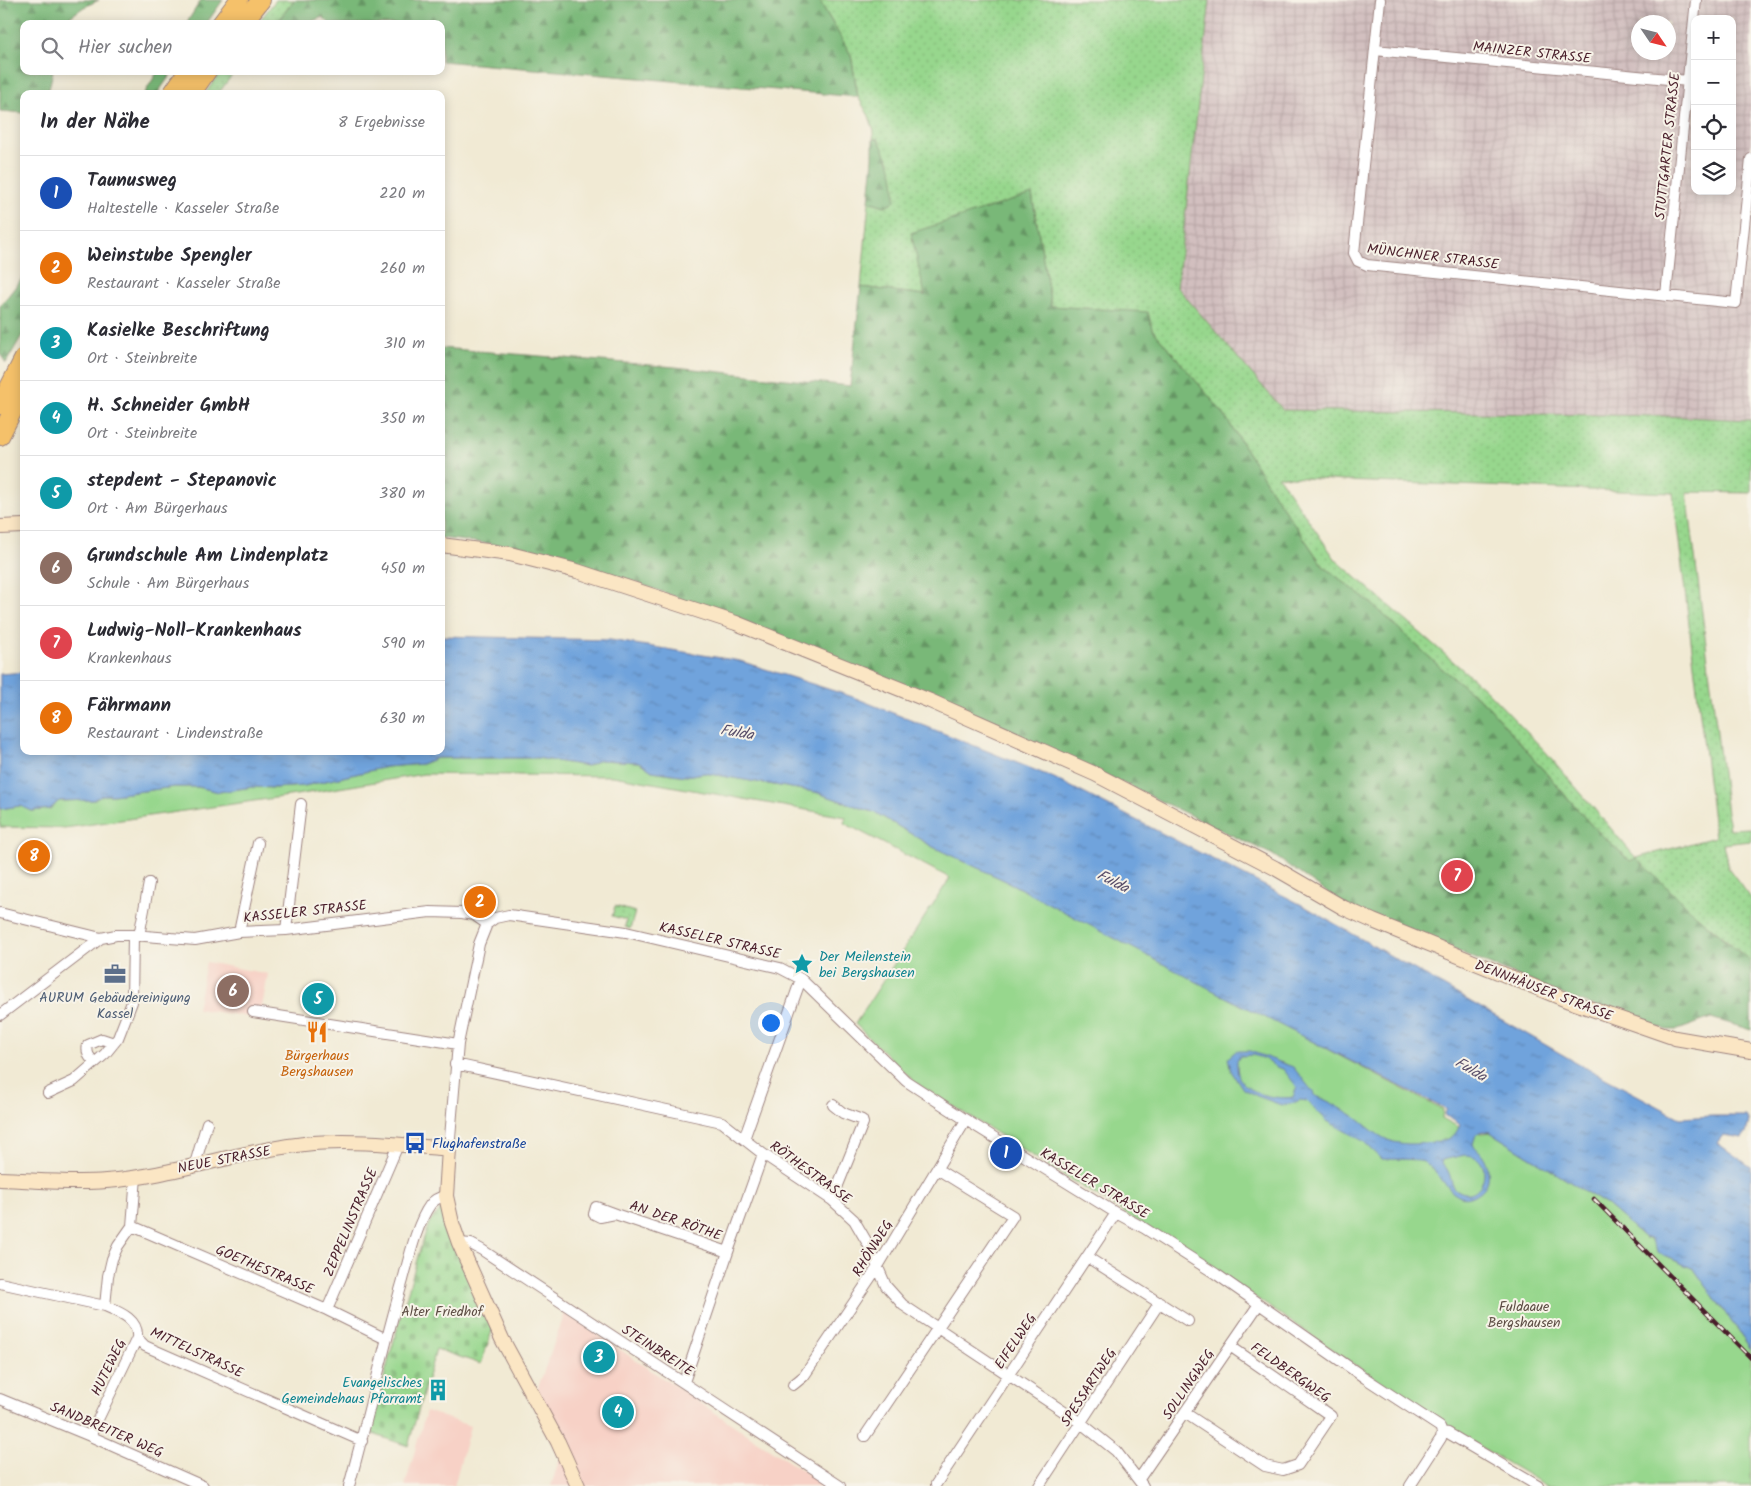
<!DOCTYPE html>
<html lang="de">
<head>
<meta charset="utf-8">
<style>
	body { margin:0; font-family:Kalam,sans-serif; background:#f2f2f3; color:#2b2b33 }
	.controls { position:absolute; right:15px; top:15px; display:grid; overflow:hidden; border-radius:10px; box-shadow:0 2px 12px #0003 }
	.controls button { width:45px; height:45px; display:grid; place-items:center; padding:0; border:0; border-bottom:1px solid #e1e1e2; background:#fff; color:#2b2b33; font:25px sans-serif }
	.compass { position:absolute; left:1631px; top:15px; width:45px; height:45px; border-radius:50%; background:#fff; box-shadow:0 2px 12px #0003; rotate:125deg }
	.you { position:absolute; left:770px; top:1022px; width:18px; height:18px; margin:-12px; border:4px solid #fff; border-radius:50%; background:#1a73e8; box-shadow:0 0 0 8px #1a73e833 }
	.badge { display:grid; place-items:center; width:32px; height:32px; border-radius:50%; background:#d1495b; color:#fff; font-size:16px; font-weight:700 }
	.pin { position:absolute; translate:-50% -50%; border:2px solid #fff; box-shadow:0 1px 5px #0006 }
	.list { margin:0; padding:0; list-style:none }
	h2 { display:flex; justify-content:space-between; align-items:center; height:65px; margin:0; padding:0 20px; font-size:21px }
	h2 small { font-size:16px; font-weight:400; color:#7c7c81 }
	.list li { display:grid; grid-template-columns:32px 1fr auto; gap:15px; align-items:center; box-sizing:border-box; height:75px; padding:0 20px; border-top:1px solid #e1e1e2 }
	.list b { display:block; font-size:19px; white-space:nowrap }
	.list p { margin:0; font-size:16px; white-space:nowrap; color:#7c7c81 }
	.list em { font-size:16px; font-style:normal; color:#7c7c81 }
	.icon { flex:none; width:28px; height:28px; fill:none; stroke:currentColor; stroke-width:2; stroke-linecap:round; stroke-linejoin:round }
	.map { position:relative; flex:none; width:1751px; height:1486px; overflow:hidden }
	.search { position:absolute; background:#fff; box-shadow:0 2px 12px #0003; left:20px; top:20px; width:425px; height:55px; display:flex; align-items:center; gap:12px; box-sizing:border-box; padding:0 18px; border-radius:10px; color:#7c7c81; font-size:19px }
	.panel { position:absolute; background:#fff; box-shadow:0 2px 12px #0003; left:20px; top:90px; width:425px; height:665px; border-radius:10px }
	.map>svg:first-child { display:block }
</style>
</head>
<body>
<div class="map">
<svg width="1751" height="1486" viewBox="0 0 1751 1486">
	<defs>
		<pattern id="industrial-grid" width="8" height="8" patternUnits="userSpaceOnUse" patternTransform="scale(1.25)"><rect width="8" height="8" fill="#d2bfbf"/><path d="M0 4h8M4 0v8" fill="none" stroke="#b6a4a4"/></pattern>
		<pattern id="grass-dots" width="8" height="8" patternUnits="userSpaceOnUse" patternTransform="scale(1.25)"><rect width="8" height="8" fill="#97d78d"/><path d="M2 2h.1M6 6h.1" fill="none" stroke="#84b87a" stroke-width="1.8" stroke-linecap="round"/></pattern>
		<pattern id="forest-firs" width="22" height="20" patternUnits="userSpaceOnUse" patternTransform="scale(1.25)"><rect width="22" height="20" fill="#79b878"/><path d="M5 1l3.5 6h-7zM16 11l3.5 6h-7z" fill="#659563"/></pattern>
		<pattern id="cemetery-stones" width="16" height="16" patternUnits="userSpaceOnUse" patternTransform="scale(1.25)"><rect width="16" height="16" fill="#97d78d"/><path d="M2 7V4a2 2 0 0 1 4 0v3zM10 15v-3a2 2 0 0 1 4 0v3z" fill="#84b87a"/></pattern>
		<pattern id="water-ripples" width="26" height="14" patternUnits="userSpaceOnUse" patternTransform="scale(1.25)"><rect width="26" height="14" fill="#70a3dc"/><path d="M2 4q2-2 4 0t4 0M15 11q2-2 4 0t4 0" fill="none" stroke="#5e84b3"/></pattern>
	</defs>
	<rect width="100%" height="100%" fill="#f7f3e8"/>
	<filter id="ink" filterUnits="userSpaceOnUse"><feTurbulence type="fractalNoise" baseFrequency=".02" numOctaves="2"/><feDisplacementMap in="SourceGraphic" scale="10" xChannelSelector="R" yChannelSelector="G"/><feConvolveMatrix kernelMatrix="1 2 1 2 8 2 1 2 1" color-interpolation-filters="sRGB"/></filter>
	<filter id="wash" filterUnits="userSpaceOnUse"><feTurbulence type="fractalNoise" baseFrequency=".0096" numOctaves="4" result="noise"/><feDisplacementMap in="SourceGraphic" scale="20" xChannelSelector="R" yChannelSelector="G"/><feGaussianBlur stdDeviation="1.12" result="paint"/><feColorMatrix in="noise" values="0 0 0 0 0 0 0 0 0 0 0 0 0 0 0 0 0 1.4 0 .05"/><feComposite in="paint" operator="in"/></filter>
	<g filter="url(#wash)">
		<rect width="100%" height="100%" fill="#f1ead4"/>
		<!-- built -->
		<path fill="#f7d1c6" d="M206 962 268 974 260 1018 197 1009Z
			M565 1313 777 1454 826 1486H551L559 1461 570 1453 536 1393Z
			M426 1411 470 1426 454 1486H405Z"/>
		<!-- industrial -->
		<path fill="url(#industrial-grid)" fill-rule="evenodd" d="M1194 0H1751V420L1661 416 1283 410 1177 287 1208 17ZM1695 19H1732V191H1695ZM1638 22H1668V52H1638Z"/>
		<!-- grass -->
		<path fill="url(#grass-dots)" stroke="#707b5c" fill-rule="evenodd" d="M276 0H294L276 24H257Z
			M819 0H1210L1177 287 1283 410 1661 416 1751 420V493L1687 492 1729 829 1751 828V841L1723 844 1729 869 1751 898V962L1724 938 1630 861 1591 825 1488 706 1440 667 1372 604 1323 566 1275 496 1223 413 1152 329 1148 313 1051 306 1032 194 925 295 861 287 869 201 885 206 878 139H873L874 131 869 116 858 97 851 55ZM1278 476 1345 481 1673 493 1715 837 1636 858 1545 751 1485 689 1336 560Z
			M221 71H235L218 94H205Z
			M615 906 635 912 630 929 625 927 626 920 612 916Z"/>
		<!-- forest -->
		<path fill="url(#forest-firs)" stroke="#626c52" d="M0 0H99L84 7 64 21 63 24H24V71H53L48 94H24V113L0 111Z
			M201 0H223L206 24H186Z
			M294 0H819L851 55 858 97 441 61V24H330L323 17 305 24H276Z
			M158 71H173L157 94H144Z
			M873 139H878C890 161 896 175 895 201L885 206 869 201 873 158Z
			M1032 194 1051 306 1148 312 1152 329 1223 413 1275 496 1323 566 1372 604 1440 667 1488 706 1591 825 1630 861 1636 858 1697 916 1751 962V1030L1711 1018 1678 1030H1667L1571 998 1345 905 1273 855 1064 755 676 597 615 575 509 546 441 538V348L675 367 850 386 861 287 925 295 911 233Z
			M24 276V332L6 363 0 354V306Z"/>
		<!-- cemetery -->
		<path fill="url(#cemetery-stones)" stroke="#707b5c" d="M443 1207 493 1328 481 1364 436 1349 408 1446 370 1433 389 1358 420 1249 430 1221Z"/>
		<!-- park -->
		<path fill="#97d78d" stroke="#707b5c" d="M437 758H537L587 766 599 760 639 762 652 771 686 776 704 773 815 792 876 813 933 847 1006 881 1443 1110 1442 1118C1457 1126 1472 1136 1490 1132L1607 1205 1645 1238 1651 1239 1658 1253 1694 1269 1751 1349V1486H1547L1448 1428 1203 1262 916 1083 855 1024 950 878 844 823 846 817 613 776 424 774 296 795 65 828 0 827V809L20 806 32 811 50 809 59 801 93 800 102 795H113L174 787H198L219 792 252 787 275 788 304 786 386 767 422 764Z"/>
		<!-- water -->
		<path fill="url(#water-ripples)" stroke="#5d6184" fill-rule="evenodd" d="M441 636 610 640 740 661 853 697 1052 777 1304 906 1577 1063 1680 1118 1712 1116H1746L1749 1121 1746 1133 1742 1138 1723 1135 1717 1143 1751 1167V1349L1694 1269 1658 1253 1651 1239 1645 1238 1607 1205 1490 1132C1478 1129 1475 1134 1473 1145 1481 1152 1487 1159 1488 1170 1489 1179 1488 1185 1481 1191 1454 1213 1444 1175 1427 1164 1418 1157 1394 1160 1382 1159L1363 1141 1327 1121 1307 1101 1300 1100 1291 1104 1281 1105 1257 1096 1243 1089 1231 1071 1228 1058 1236 1051H1250L1293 1067 1313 1092 1314 1095C1327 1100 1341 1108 1352 1115 1366 1124 1378 1138 1394 1142 1407 1145 1420 1144 1433 1142 1449 1139 1453 1140 1460 1125L1453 1119 1445 1116 1444 1113 1447 1110 1233 1001 1006 881 933 847 876 813 815 792 704 773 686 776 652 771 639 762 599 760 587 766 537 758H437L422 764 386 767 304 786 275 788 252 787 219 792 198 787H174L113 795H102L93 800 59 801 50 809 32 811 20 806 0 809V674L24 672V751H441ZM1253 1055 1263 1058 1276 1067 1283 1069 1297 1087 1293 1097C1277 1100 1246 1094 1239 1077 1237 1072 1237 1066 1237 1061L1240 1056ZM1465 1155C1497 1155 1484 1204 1459 1191 1450 1187 1452 1178 1448 1171 1447 1168 1443 1165 1441 1162L1442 1160Z"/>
	</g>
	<g filter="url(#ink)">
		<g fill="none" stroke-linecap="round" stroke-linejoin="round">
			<!-- street casing -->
			<g stroke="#9e8480" stroke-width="12">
				<path id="street" d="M1380 0 1354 253 1358 261 1367 265 1736 303 1751 159
					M1375 50 1688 81
					M1666 295 1696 0
					M0 913 101 938 116 935H133L195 940 239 932 286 930 430 912 462 913 474 915 487 924
					M286 930 301 804
					M239 932 258 843
					M139 936 149 883
					M253 1012 458 1044
					M0 1015 101 938
					M95 1063C89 1057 86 1053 88 1045L102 1039 114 1043
					M455 1064 722 1122 763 1154 832 1200 854 1220 868 1244 886 1286 903 1305 1081 1423 1116 1451 1143 1486
					M48 1093 74 1081 105 1054 118 1038 132 1002 133 935
					M744 1139 801 979
					M449 1149 458 1044 479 944 487 924 495 918 509 915 626 932 780 968 801 979 906 1081 966 1120 1116 1213 1144 1228 1216 1274 1365 1378 1440 1427 1442 1432 1448 1433 1538 1486
					M195 1164 207 1123
					M832 1200 863 1123 862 1120 843 1113 833 1105
					M615 1214 596 1207 594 1214 600 1217 615 1214 728 1252
					M132 1226 327 1310 386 1339
					M459 1243 471 1244 482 1250 840 1486
					M1087 1257 1188 1321
					M0 1283 105 1306C119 1312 139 1319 137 1338L145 1346 362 1441
					M105 1306 108 1276 112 1259 118 1246 132 1226 136 1177
					M327 1310 398 1145
					M684 1382 728 1252 763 1154
					M793 1385 804 1376 877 1268 966 1120
					M0 1399 90 1436 203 1486
					M1185 1413 1265 1466 1283 1470 1298 1465 1331 1416 1230 1346
					M90 1436 137 1338
					M865 1436 1013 1216 937 1169
					M1139 1479 1259 1304
					M936 1484 1116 1213
					M349 1486C368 1418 383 1348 403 1280 409 1258 417 1223 430 1205 434 1199 440 1197 446 1196
					M1039 1486 1160 1302
					M1410 1486 1441 1438 1442 1432"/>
			</g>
			<!-- secondary casing -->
			<g stroke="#9e8480" stroke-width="16">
				<path id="secondary" d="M0 527 24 526
					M441 545 510 554 577 571 736 623 930 701 1095 774 1275 868 1344 908 1373 921 1569 1001 1675 1038 1751 1051
					M0 1179C35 1180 71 1184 106 1181 172 1176 238 1151 304 1144 352 1139 401 1145 449 1149L446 1196 452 1223 459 1243 502 1339 558 1442 578 1486"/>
			</g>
			<!-- highway casing -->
			<g stroke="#9e8480" stroke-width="20">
				<path id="highway" d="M221 24 239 0
					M242 24 261 0
					M172 94 188 71
					M191 94 207 71
					M0 405 24 358
					M0 436 24 389"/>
			</g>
			<!-- street -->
			<use href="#street" stroke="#fff" stroke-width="10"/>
			<!-- secondary -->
			<use href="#secondary" stroke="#fbe6c4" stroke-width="14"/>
			<!-- highway -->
			<use href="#highway" stroke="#f5c16b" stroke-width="18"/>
			<!-- rail casing -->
			<g stroke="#4a1f2b" stroke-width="4.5">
				<path id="rail" d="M1594 1199 1751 1358"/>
			</g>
			<!-- rail -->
			<use href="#rail" stroke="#f7f3e8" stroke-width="2.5" stroke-dasharray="8" stroke-linecap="butt"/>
		</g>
	</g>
	<!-- icons -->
	<defs>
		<g id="sight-bare" transform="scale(1.725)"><path d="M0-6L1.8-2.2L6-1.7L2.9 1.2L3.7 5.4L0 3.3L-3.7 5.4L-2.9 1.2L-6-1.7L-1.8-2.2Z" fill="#0f9aa8" stroke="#f7f3e8" stroke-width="2.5" paint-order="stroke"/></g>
		<g id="office-bare" transform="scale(1.725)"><path d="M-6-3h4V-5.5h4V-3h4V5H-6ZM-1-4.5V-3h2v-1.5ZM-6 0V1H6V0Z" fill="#5c6f8a" stroke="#f7f3e8" stroke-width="2.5" paint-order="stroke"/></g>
		<g id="restaurant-bare" transform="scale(1.725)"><path d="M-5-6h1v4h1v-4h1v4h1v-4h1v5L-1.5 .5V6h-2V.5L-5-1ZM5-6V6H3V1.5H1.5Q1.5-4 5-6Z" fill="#e8710a" stroke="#f7f3e8" stroke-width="2.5" paint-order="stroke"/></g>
		<g id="bus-bare" transform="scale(1.725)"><path d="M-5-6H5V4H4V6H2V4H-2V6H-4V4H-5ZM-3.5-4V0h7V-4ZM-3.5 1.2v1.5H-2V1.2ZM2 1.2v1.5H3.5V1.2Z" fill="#1a4fb4" stroke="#f7f3e8" stroke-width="2.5" paint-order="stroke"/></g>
		<g id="building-bare" transform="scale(1.725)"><path d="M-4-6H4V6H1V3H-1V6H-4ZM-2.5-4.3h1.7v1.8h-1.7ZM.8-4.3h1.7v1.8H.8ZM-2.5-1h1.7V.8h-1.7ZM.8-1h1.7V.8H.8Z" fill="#0f9aa8" stroke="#f7f3e8" stroke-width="2.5" paint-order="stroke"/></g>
	</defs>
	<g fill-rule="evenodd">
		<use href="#sight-bare" x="802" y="964"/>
		<use href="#office-bare" x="115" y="974"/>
		<use href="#restaurant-bare" x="317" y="1032"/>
		<use href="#bus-bare" x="415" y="1143"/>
		<use href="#building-bare" x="438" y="1390"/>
	</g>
	<g text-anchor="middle" stroke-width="4" stroke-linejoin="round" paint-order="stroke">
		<!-- street labels -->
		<g font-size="14" fill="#4a1f2b" stroke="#f7f3e8">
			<text transform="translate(1532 52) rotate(6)" y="5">MAINZER STRASSE</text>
			<text transform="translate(1667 146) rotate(-84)" y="5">STUTTGARTER STRASSE</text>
			<text transform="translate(1433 256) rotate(7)" y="5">MÜNCHNER STRASSE</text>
			<text transform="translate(305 911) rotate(-6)" y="5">KASSELER STRASSE</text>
			<text transform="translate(720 940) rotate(13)" y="5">KASSELER STRASSE</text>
			<text transform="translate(1544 990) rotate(21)" y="5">DENNHÄUSER STRASSE</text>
			<text transform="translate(224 1159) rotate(-11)" y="5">NEUE STRASSE</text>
			<text transform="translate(811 1172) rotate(36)" y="5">RÖTHESTRASSE</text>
			<text transform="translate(1095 1183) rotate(31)" y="5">KASSELER STRASSE</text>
			<text transform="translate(676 1220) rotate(19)" y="5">AN DER RÖTHE</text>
			<text transform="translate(350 1222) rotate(-67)" y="5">ZEPPELINSTRASSE</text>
			<text transform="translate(872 1248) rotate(-58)" y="5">RHÖNWEG</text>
			<text transform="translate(265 1269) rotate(23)" y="5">GOETHESTRASSE</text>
			<text transform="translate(1015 1341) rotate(-56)" y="5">EIFELWEG</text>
			<text transform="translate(658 1350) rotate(33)" y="5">STEINBREITE</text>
			<text transform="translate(197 1352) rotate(25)" y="5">MITTELSTRASSE</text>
			<text transform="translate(108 1367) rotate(-64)" y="5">HUTEWEG</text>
			<text transform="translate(1291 1372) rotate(35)" y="5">FELDBERGWEG</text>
			<text transform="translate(1188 1384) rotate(-56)" y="5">SOLLINGWEG</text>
			<text transform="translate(1088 1387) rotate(-57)" y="5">SPESSARTWEG</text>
			<text transform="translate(107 1429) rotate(23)" y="5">SANDBREITER WEG</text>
		</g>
		<!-- culture labels -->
		<g font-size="14" fill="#0d838f" stroke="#f7f3e8" text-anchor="start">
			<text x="819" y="961">Der Meilenstein<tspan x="819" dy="16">bei Bergshausen</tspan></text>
			<text x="422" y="1387" text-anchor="end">Evangelisches<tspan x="422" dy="16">Gemeindehaus Pfarramt</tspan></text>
		</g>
		<!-- service labels -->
		<g font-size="14" fill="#4e5e75" stroke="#f7f3e8">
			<text x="115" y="1002">AURUM Gebäudereinigung<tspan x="115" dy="16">Kassel</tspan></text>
		</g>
		<!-- food labels -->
		<g font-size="14" fill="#c56008" stroke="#f7f3e8">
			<text x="317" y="1060">Bürgerhaus<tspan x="317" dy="16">Bergshausen</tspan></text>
		</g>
		<!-- transit labels -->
		<g font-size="14" fill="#164399" stroke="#f7f3e8" text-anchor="start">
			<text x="432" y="1148">Flughafenstraße</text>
		</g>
		<!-- park labels -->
		<g font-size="14" fill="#5d4d44" stroke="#f7f3e8">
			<text x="1524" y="1311">Fuldaaue<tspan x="1524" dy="16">Bergshausen</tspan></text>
			<text x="442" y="1316">Alter Friedhof</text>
		</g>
		<!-- water labels -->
		<g font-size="15" font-style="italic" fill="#574d69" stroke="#f7f3e8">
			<text transform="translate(737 732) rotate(9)" y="5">Fulda</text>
			<text transform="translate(1113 881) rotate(27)" y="5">Fulda</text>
			<text transform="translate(1471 1069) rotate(30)" y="5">Fulda</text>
		</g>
	</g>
</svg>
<div class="controls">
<button>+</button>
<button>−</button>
<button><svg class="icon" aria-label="locate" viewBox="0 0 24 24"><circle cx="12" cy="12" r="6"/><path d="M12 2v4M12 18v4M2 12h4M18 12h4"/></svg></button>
<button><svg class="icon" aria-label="layers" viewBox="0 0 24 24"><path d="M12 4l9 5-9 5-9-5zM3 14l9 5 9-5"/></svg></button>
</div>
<svg class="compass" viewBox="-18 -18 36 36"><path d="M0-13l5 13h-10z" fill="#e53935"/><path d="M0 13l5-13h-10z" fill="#7c7c81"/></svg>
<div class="you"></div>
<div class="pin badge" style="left:1006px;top:1153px;background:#1a4fb4">1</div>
<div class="pin badge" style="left:480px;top:902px;background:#e8710a">2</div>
<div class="pin badge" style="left:599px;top:1357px;background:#0f9aa8">3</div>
<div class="pin badge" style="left:618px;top:1412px;background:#0f9aa8">4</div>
<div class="pin badge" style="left:318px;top:999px;background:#0f9aa8">5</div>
<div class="pin badge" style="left:233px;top:991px;background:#8d6e63">6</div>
<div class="pin badge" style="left:1457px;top:876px;background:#e0444e">7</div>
<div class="pin badge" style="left:34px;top:856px;background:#e8710a">8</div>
<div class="search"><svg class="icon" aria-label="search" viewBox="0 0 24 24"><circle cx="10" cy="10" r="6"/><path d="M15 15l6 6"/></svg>Hier suchen</div>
<section class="panel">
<h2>In der Nähe<small>8 Ergebnisse</small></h2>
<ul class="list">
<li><span class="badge" style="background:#1a4fb4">1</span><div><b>Taunusweg</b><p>Haltestelle · Kasseler Straße</p></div><em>220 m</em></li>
<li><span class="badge" style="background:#e8710a">2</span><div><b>Weinstube Spengler</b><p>Restaurant · Kasseler Straße</p></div><em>260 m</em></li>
<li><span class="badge" style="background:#0f9aa8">3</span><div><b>Kasielke Beschriftung</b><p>Ort · Steinbreite</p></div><em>310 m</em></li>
<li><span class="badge" style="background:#0f9aa8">4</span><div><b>H. Schneider GmbH</b><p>Ort · Steinbreite</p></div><em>350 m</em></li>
<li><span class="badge" style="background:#0f9aa8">5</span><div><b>stepdent - Stepanovic</b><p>Ort · Am Bürgerhaus</p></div><em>380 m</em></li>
<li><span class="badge" style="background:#8d6e63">6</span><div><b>Grundschule Am Lindenplatz</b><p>Schule · Am Bürgerhaus</p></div><em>450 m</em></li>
<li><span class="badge" style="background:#e0444e">7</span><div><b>Ludwig-Noll-Krankenhaus</b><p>Krankenhaus</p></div><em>590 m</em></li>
<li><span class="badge" style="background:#e8710a">8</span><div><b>Fährmann</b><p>Restaurant · Lindenstraße</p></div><em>630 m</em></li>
</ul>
</section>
</div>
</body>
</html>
